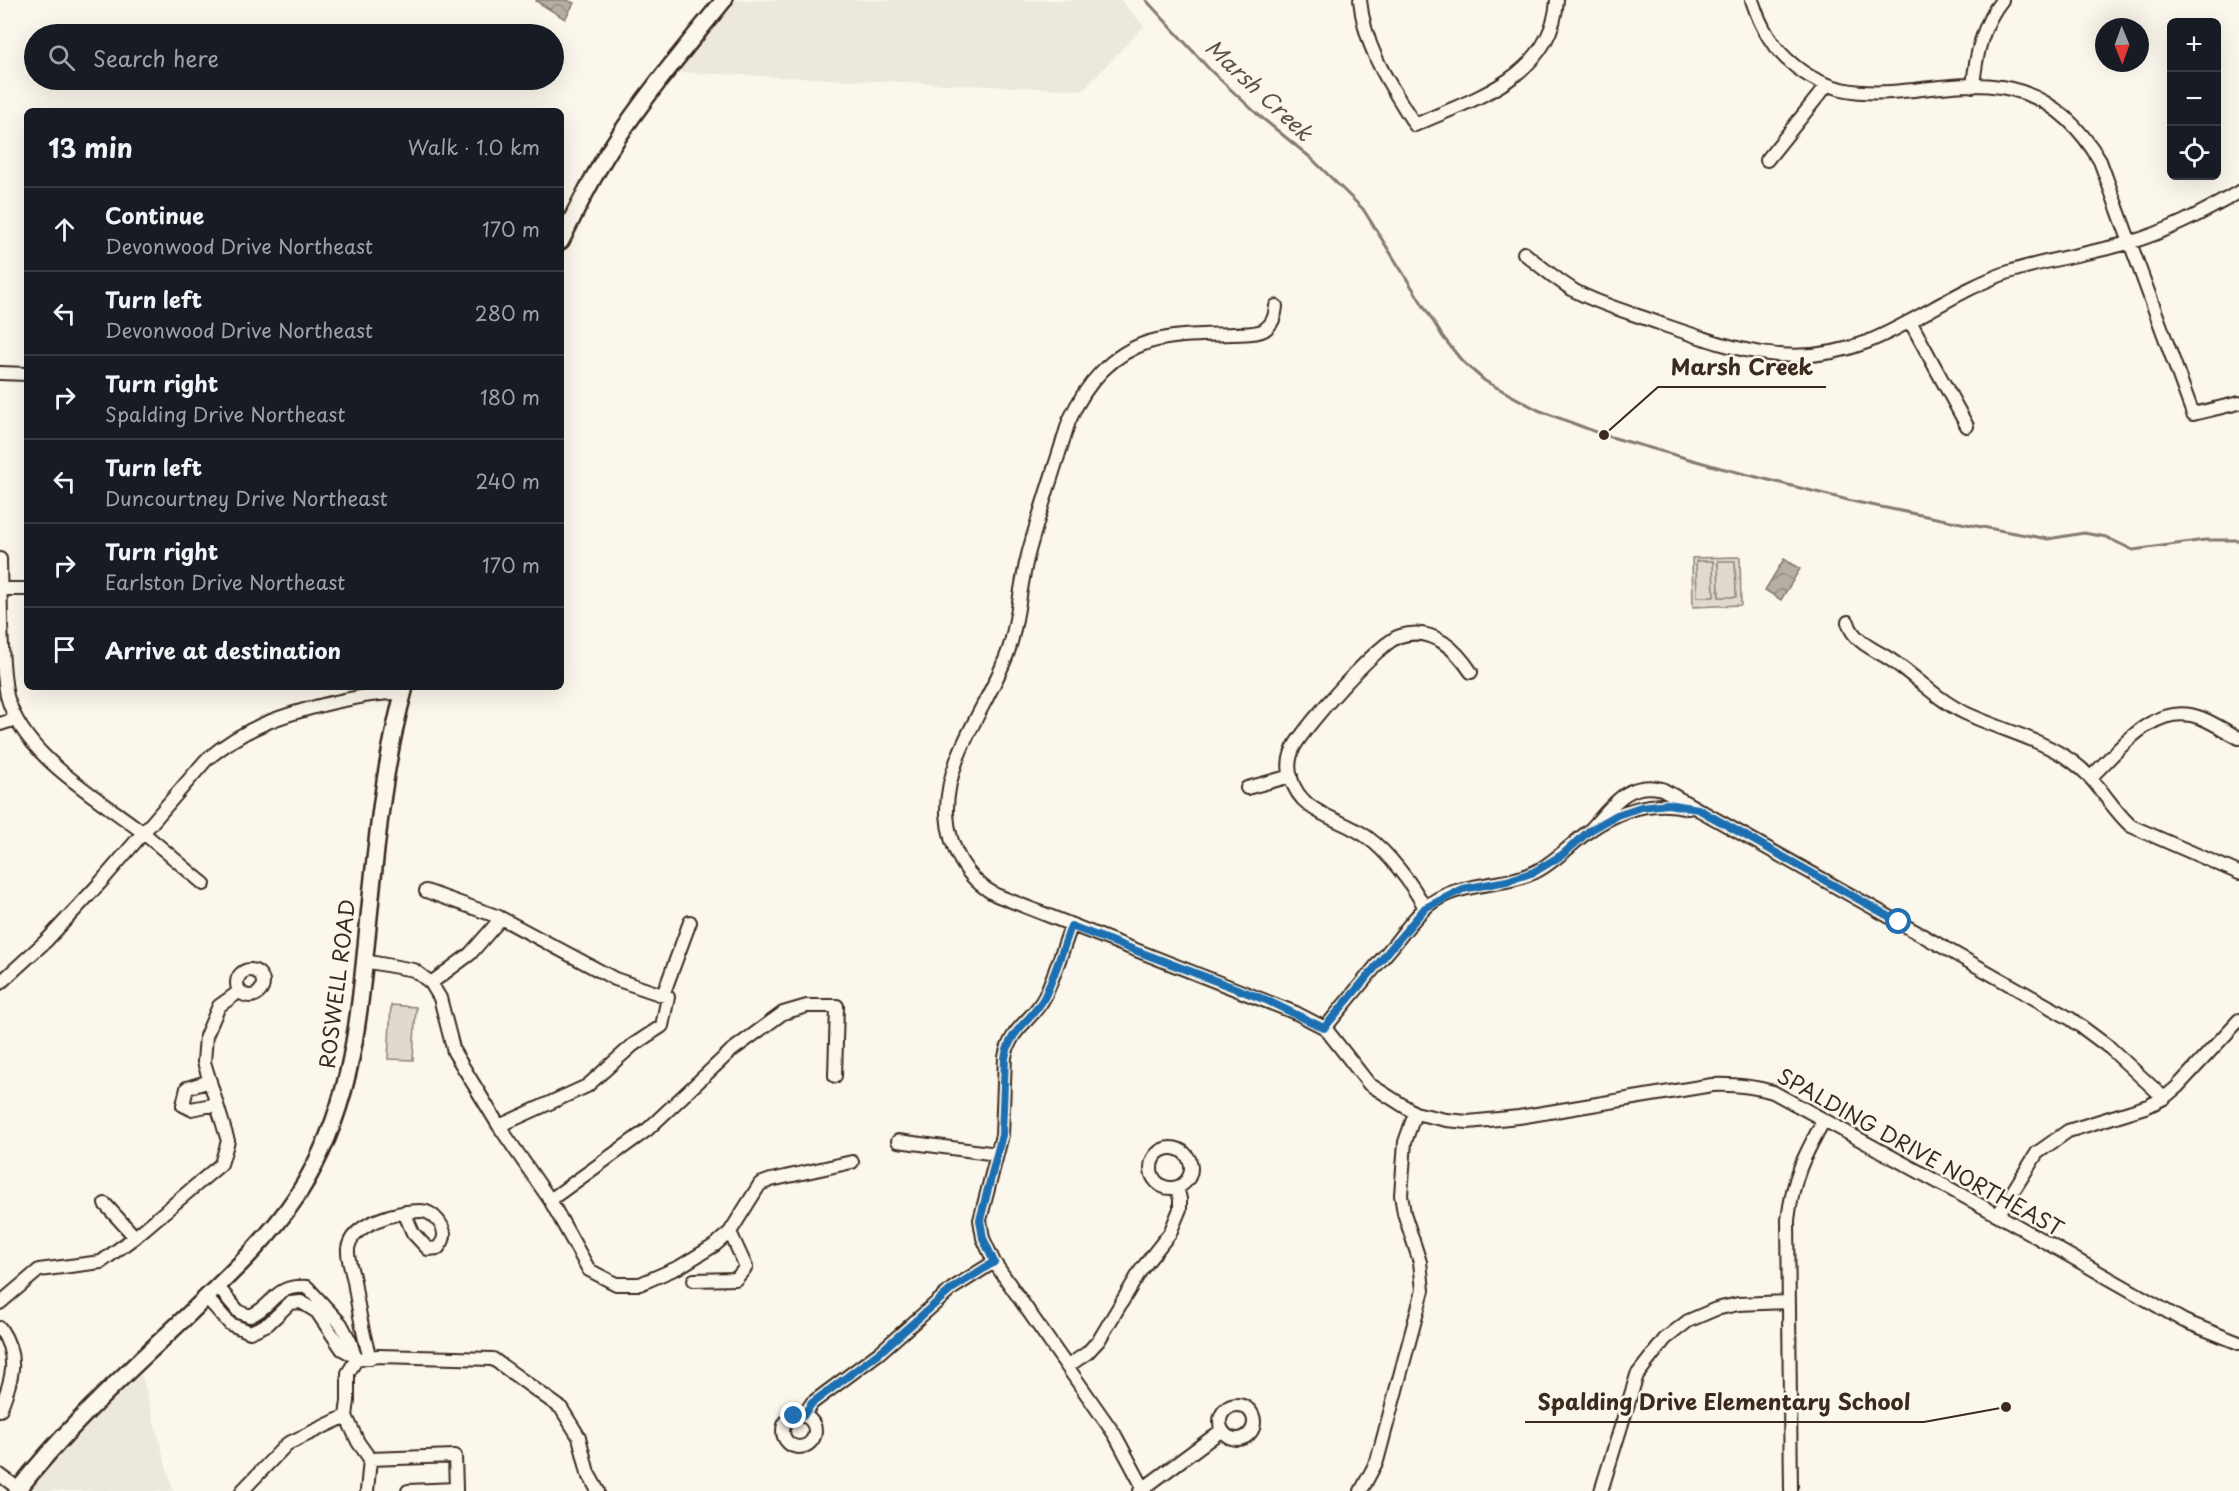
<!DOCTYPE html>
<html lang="en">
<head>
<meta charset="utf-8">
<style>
	body { margin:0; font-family:"Playpen Sans",sans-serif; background:#242831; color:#f1f3f6 }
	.controls { position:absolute; right:18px; top:18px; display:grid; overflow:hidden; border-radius:9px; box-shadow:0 6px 24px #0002 }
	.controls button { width:54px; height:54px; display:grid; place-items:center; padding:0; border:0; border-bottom:2px solid #363941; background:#171b24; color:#f1f3f6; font:30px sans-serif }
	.compass { position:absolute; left:2095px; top:18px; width:54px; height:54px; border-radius:50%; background:#171b24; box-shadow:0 6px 24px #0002; rotate:179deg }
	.stop { position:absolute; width:18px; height:18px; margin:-14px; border:4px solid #1f6fb2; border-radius:50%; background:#fff }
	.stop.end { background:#1f6fb2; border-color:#fff; box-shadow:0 2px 6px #0008 }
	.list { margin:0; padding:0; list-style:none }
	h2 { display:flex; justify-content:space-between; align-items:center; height:78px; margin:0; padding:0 24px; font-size:26px }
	h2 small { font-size:20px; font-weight:400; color:#9ea1a6 }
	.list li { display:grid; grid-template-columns:39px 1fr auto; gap:18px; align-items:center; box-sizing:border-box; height:84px; padding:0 24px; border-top:2px solid #363941 }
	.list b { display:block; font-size:22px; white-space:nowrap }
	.list p { margin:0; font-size:20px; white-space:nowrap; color:#9ea1a6 }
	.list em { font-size:20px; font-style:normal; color:#9ea1a6 }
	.icon { flex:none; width:33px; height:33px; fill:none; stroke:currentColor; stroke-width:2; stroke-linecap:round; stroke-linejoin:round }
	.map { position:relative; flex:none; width:2239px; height:1491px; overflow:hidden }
	.search { position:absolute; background:#171b24; box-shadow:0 6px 24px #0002; left:24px; top:24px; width:540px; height:66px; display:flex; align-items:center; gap:15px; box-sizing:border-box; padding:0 21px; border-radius:33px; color:#9ea1a6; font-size:22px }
	.panel { position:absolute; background:#171b24; box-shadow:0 6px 24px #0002; left:24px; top:108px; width:540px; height:582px; border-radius:9px }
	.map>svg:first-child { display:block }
</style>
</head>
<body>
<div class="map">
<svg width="2239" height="1491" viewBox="0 0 2239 1491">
	<defs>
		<pattern id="grass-tufts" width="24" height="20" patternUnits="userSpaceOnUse" patternTransform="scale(1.5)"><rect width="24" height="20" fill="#dfd9ce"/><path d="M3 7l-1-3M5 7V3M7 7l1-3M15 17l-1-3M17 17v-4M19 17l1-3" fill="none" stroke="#c0bab0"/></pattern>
		<pattern id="water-waves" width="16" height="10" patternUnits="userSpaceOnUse" patternTransform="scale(1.5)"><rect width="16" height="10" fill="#b6aea2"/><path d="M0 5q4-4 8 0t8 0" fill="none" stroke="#958e83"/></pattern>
	</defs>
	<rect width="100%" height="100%" fill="#fbf7ec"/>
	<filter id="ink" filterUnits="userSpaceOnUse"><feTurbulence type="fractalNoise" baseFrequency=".0167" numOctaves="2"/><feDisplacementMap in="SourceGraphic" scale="12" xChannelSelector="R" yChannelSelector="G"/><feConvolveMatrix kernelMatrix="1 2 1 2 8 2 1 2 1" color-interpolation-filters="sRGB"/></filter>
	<g filter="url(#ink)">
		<!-- built -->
		<path fill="#ede8dd" d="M725 0H1121L1144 26 1083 90 671 72Z
			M140 1369 173 1491H9L55 1443Z"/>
		<!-- grass -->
		<path fill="url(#grass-tufts)" stroke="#8d8276" stroke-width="1.5" d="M1740 557 1741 605 1693 607 1692 558Z"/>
		<!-- pitch -->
		<path fill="#dfd9ce" stroke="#8d8276" stroke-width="1.5" d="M1696 561H1713L1714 597H1697Z
			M1718 561H1735L1736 597H1719Z
			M391 1005 416 1007 413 1060 388 1059Z"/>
		<!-- water -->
		<path fill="url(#water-waves)" stroke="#85796d" stroke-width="1.5" d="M537 0H567L574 3 565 19 536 1Z
			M1784 559 1800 569 1781 600 1765 590Z"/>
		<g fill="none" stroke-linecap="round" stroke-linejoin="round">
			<!-- stream -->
			<path stroke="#85796d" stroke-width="3" d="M1146 0 1211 71 1256 113 1311 158 1363 209 1443 337 1462 361 1485 381 1538 410 1604 435 1721 468 1856 502 1971 525 2048 539 2084 533 2106 537 2133 550 2205 540H2239"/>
			<!-- minor casing -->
			<g stroke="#3b2a1e" stroke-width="16">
				<path id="minor" d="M1360 0C1365 50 1389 83 1415 125 1473 99 1552 77 1557 0
					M1752 0C1761 28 1773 49 1796 67 1859 117 1931 76 2001 87 2046 94 2078 123 2100 161L2193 414 2239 403
					M1973 86C1976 55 1982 25 2002 0
					M1767 160 1827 85
					M1524 253C1541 267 1557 280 1575 291 1603 306 1635 314 1664 325 1734 349 1793 371 1867 342 1916 322 1959 289 2009 272 2048 259 2089 254 2128 243 2167 232 2204 212 2239 192
					M1276 306C1275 316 1273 324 1264 330 1255 335 1242 333 1232 334 1205 335 1176 334 1149 342 1111 354 1085 385 1069 421 1056 464 1041 507 1029 551 1020 583 1019 617 1009 649 991 703 945 754 947 814 949 848 966 879 996 895L1296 1013 1325 1028 1369 1084 1415 1113 1446 1120 1468 1122 1519 1117 1712 1085C1734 1084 1752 1086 1773 1092L1998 1215 2184 1321 2239 1343
					M1910 321 1967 426
					M0 373 27 374
					M0 559C1 600 0 658 7 696 23 755 91 793 137 828 160 846 181 865 204 884
					M0 589H27
					M1848 622C1853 642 1876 650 1891 660 1917 677 1937 700 1965 713 2001 730 2042 739 2073 762 2098 780 2109 806 2131 826L2239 873
					M0 724 16 719
					M2092 776C2120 749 2156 700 2201 718 2214 723 2227 732 2239 738
					M1247 788 1291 776
					M1589 831C1611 808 1626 780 1662 789L2071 1019 2110 1048 2164 1098
					M426 891 499 917 615 979 668 997 662 1026 633 1045 587 1086 499 1126
					M1425 908C1413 885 1388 852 1367 837 1340 817 1301 815 1291 778 1288 768 1289 757 1294 747 1305 726 1379 642 1400 636 1432 626 1455 648 1471 672
					M1071 926C1063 949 1055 974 1045 996 1033 1021 1011 1026 1005 1057L1002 1135 980 1220 983 1238 994 1262 1115 1435 1145 1491
					M364 961 414 970 431 983 440 998 454 1052 499 1126 550 1200 589 1270 616 1284H640L679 1267 715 1245 730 1232 760 1184 771 1180 852 1162
					M237 983a13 13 0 1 1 26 0a13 13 0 1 1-26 0Z
					M0 983 47 940 100 883 206 760C246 726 284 714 335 702 358 697 380 692 404 693
					M431 983 470 954 498 922 499 917
					M663 995 690 922
					M1325 1028C1347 1001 1369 974 1392 947 1402 935 1412 920 1424 909 1454 880 1500 889 1535 872 1555 862 1571 844 1589 831 1618 811 1653 799 1688 808
					M210 1081 187 1088 183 1105 191 1109 217 1104
					M898 1141 997 1154
					M1151 1168a20 20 0 1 1 40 0a20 20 0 1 1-40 0Z
					M550 1200 647 1130 731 1051 783 1013 807 1006H837L835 1076
					M105 1204 135 1237
					M1998 1215 2037 1153 2068 1131 2148 1106 2164 1098 2177 1087 2239 1020
					M694 1280 736 1279 746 1267 730 1232
					M218 1287 239 1312 250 1316C276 1305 272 1285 307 1287L341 1324 350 1341 356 1360
					M206 1297 230 1324 250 1332 268 1324 290 1303 301 1302 317 1312 342 1349 353 1355
					M0 1303 39 1270 101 1262 135 1237 221 1164 228 1141 204 1062 206 1036 219 1006 240 991
					M0 1328C20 1358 12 1380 0 1410
					M370 1358C362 1332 358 1307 354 1281 352 1271 347 1258 348 1249 351 1223 399 1211 421 1211 433 1211 448 1228 443 1240 442 1243 440 1245 438 1248L428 1249 413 1233 404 1212
					M356 1360 378 1356 493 1359 561 1408 579 1437 588 1473 598 1491
					M1068 1366 1087 1353 1099 1340 1141 1270 1170 1233 1180 1209V1199L1177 1187
					M1220 1422a17 17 0 1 1 34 0a17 17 0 1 1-34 0Z
					M783 1431a16 16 0 1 1 32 0a16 16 0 1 1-32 0Z
					M346 1416 358 1442 370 1459 367 1491
					M803 1416 812 1403 879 1353 953 1288 994 1262
					M370 1459 455 1456 456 1489
					M0 1475 19 1489
					M242 1491 287 1444 346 1416 348 1401V1373L356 1360
					M408 1491 456 1489V1491
					M1140 1491 1222 1430
					M1361 1491 1377 1461 1423 1290 1420 1262 1404 1213 1401 1195 1405 1142 1415 1113
					M1601 1491 1637 1375 1665 1339 1688 1321 1716 1309 1738 1304 1788 1302
					M1791 1491 1788 1220C1793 1177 1804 1156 1824 1120"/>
			</g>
			<!-- major casing -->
			<g stroke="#3b2a1e" stroke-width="20">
				<path id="major" d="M561 241C576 210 591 180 609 151 643 98 684 49 724 0
					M17 1491C68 1425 130 1370 190 1313 228 1276 267 1241 297 1196 352 1110 358 1025 368 927 376 847 383 766 405 687"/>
			</g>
			<!-- minor -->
			<use href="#minor" stroke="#fbf7ec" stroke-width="12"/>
			<!-- major -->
			<use href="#major" stroke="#fbf7ec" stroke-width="15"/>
		</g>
	</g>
	<g fill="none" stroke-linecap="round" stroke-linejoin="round" filter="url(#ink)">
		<!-- route -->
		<path stroke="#1f6fb2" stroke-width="8" d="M794 1416H803L812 1403 879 1353 953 1288 994 1262 983 1238 980 1220 1002 1135 1005 1058C1011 1026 1033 1021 1045 996 1055 974 1063 949 1071 926L1266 1000 1324 1028 1425 908 1463 889 1507 881 1534 872 1562 855 1589 831 1617 815 1641 807 1668 804 1698 809 1899 922"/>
	</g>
	<g text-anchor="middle" stroke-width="5" stroke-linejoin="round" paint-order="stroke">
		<!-- street labels -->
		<g font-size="21" fill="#3b2a1e" stroke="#fbf7ec">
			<text transform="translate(338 984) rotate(-83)" y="7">ROSWELL ROAD</text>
			<text transform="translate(1920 1153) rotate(29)" y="7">SPALDING DRIVE NORTHEAST</text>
		</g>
		<!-- water labels -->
		<g font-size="22" font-style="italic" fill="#605246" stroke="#fbf7ec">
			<text transform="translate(1259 90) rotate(43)" y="8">Marsh Creek</text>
		</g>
	</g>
	<!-- callouts -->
	<path fill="none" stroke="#3b2a1e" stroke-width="2" d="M1604 435L1658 387H1826M2006 1407L1924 1422H1525"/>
	<g fill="#3b2a1e" stroke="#fbf7ec" stroke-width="2">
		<circle cx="1604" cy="435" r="6"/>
		<circle cx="2006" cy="1407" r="6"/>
	</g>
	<g font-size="22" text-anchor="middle" font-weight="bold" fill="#3b2a1e" stroke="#fbf7ec" stroke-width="5" stroke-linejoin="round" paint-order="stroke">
		<text x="1742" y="375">Marsh Creek</text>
		<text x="1724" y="1410">Spalding Drive Elementary School</text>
	</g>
</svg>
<div class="controls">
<button>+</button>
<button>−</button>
<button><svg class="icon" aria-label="locate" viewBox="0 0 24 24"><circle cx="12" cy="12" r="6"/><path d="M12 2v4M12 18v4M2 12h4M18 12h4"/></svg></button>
</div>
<svg class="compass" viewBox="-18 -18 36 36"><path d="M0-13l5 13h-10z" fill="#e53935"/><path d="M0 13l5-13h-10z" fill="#9ea1a6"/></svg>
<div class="stop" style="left:1899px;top:922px"></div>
<div class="stop end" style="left:794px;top:1416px"></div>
<div class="search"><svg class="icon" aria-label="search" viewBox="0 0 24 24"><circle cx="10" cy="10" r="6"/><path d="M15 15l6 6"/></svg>Search here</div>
<section class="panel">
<h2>13 min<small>Walk · 1.0 km</small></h2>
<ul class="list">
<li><svg class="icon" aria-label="ahead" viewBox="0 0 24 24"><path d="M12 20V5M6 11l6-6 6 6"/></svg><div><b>Continue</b><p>Devonwood Drive Northeast</p></div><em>170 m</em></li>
<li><svg class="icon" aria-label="left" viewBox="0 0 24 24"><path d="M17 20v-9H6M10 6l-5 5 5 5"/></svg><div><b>Turn left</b><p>Devonwood Drive Northeast</p></div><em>280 m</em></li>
<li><svg class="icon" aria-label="right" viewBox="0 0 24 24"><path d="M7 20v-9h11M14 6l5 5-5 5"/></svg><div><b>Turn right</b><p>Spalding Drive Northeast</p></div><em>180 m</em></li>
<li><svg class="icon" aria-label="left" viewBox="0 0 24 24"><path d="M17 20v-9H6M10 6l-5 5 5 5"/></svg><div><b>Turn left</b><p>Duncourtney Drive Northeast</p></div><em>240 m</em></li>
<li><svg class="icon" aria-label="right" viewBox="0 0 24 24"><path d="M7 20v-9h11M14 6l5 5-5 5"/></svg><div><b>Turn right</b><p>Earlston Drive Northeast</p></div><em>170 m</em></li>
<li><svg class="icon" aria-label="arrive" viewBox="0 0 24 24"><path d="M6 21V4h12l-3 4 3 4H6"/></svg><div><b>Arrive at destination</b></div></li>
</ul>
</section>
</div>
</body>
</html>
